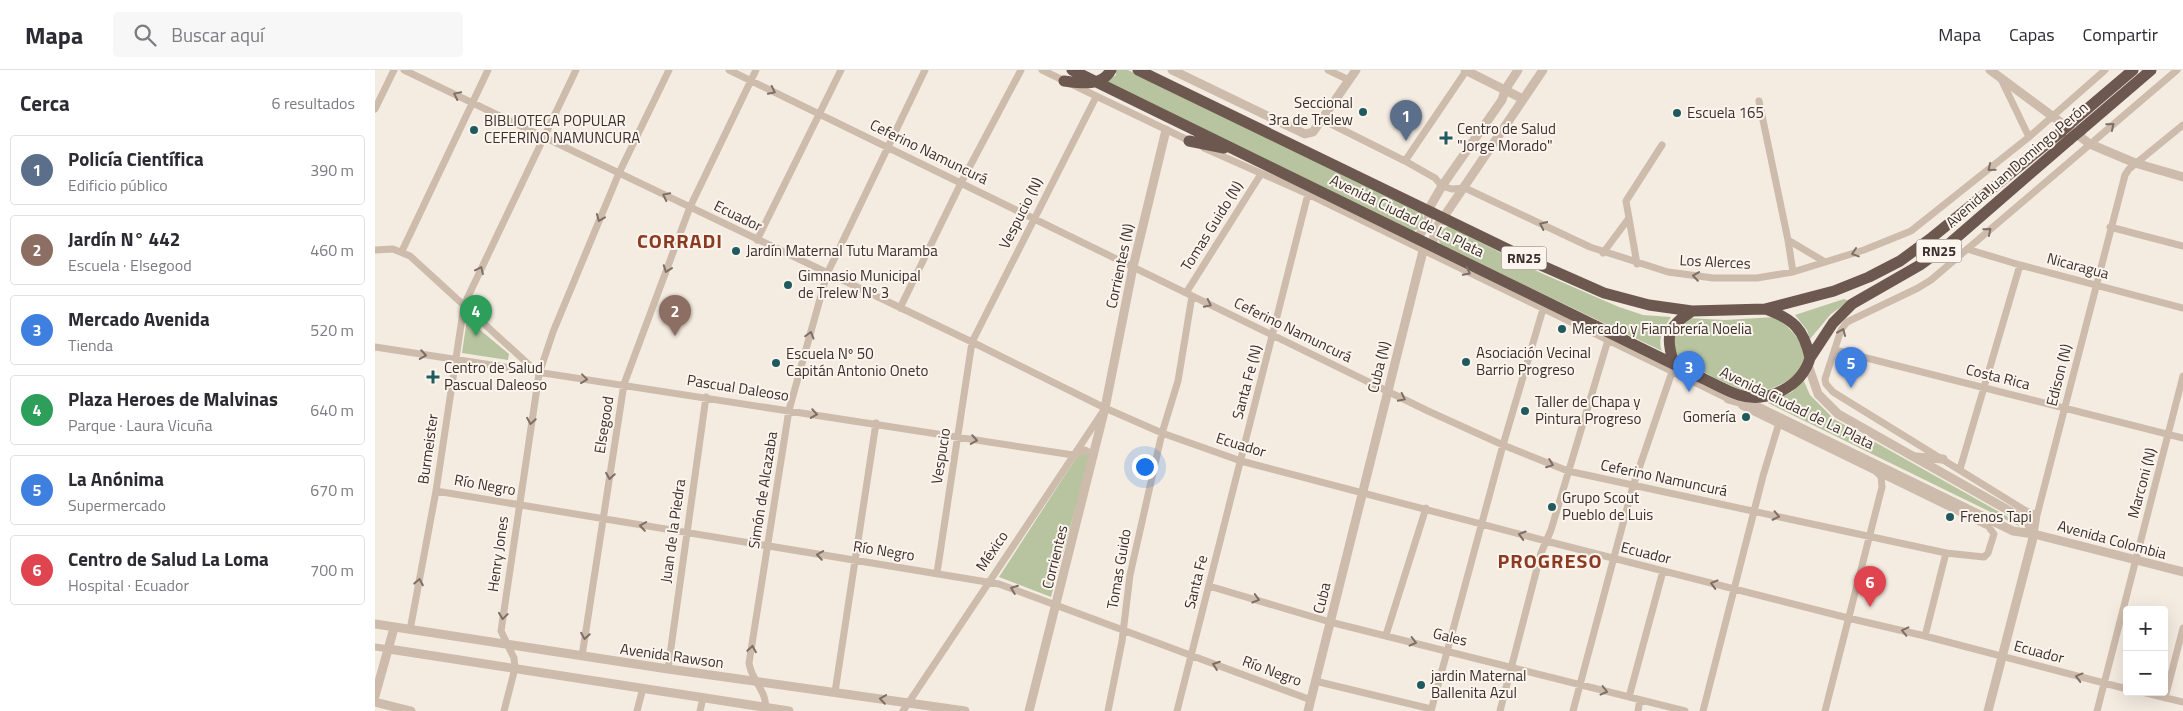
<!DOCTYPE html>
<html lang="es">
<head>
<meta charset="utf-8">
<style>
	body { margin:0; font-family:"Titillium Web",sans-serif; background:#f7f7f7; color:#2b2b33 }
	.controls { position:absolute; right:15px; bottom:15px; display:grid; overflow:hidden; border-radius:5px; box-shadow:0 5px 20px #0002 }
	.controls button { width:45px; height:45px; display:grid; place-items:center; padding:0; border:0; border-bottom:1px solid #e1e1e2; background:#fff; color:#2b2b33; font:25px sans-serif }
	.you { position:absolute; left:769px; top:396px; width:18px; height:18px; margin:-12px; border:4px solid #fff; border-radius:50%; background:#1a73e8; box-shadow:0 0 0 8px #1a73e833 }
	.badge { display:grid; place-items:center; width:32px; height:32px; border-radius:50%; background:#1a73e8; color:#fff; font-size:16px; font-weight:700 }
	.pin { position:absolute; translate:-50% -41px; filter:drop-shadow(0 1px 2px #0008) }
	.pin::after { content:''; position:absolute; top:26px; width:18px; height:15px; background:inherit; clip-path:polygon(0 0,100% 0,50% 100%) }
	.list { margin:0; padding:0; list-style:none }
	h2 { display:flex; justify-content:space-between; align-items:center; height:65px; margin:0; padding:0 20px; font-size:21px }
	h2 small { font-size:16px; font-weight:400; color:#7c7c81 }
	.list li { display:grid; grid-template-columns:32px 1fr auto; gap:15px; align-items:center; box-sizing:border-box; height:70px; margin:0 10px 10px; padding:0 10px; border:1px solid #e1e1e2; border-radius:5px }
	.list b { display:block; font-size:19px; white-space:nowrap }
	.list p { margin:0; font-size:16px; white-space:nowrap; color:#7c7c81 }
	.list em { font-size:16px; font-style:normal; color:#7c7c81 }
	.icon { flex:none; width:28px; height:28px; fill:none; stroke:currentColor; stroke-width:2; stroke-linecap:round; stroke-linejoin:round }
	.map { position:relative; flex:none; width:1808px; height:641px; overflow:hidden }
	header { display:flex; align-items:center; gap:30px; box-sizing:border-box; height:70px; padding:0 25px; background:#fff; border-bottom:1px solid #e1e1e2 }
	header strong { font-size:24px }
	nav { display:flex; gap:28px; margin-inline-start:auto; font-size:18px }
	.search { width:350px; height:45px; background:#f7f7f7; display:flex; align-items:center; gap:12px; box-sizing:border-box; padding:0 18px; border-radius:5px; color:#7c7c81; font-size:19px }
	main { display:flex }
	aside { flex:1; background:#fff }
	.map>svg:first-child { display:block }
</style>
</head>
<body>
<header>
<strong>Mapa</strong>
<div class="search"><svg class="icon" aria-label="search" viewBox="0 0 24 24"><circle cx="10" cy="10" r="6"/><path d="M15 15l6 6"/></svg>Buscar aquí</div>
<nav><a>Mapa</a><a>Capas</a><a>Compartir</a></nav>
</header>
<main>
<aside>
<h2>Cerca<small>6 resultados</small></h2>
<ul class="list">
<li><span class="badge" style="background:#5c6f8a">1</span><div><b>Policía Científica</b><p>Edificio público</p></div><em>390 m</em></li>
<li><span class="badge" style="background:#8d6e63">2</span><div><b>Jardín N° 442</b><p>Escuela · Elsegood</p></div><em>460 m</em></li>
<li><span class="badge" style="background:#3f7fe0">3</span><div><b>Mercado Avenida</b><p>Tienda</p></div><em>520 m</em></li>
<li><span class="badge" style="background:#2e9e5b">4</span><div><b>Plaza Heroes de Malvinas</b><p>Parque · Laura Vicuña</p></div><em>640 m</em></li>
<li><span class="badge" style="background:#3f7fe0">5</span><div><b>La Anónima</b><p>Supermercado</p></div><em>670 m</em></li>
<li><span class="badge" style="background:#e0444e">6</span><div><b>Centro de Salud La Loma</b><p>Hospital · Ecuador</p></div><em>700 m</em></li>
</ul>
</aside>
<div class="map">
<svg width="1808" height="641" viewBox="0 0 1808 641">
	<rect width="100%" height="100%" fill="#f4ebe1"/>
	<!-- green -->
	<path fill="#b8c4a0" d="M741 0H753L1047 143 1049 150 1046 158 1038 161 730 13 741 5Z
		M1073 156 1166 203 1244 237 1268 245 1296 247C1289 257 1282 269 1287 281L1066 175 1063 169 1067 160Z
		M1469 229 1474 231 1456 244 1435 269 1432 260 1420 245Z
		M1400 247C1412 254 1435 277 1429 293 1420 312 1393 322 1374 322 1365 322 1313 294 1301 288L1296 279 1303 256 1313 248 1350 250Z
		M92 249 134 284 133 290 87 283Z
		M1428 309 1435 325 1459 349 1635 448 1646 457 1393 333 1417 322Z
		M710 383 715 386 676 527 624 507 703 385Z"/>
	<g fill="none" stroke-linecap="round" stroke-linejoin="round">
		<!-- minor -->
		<path stroke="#cdbbac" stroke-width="7" d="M29 0 597 272 730 338 787 363 866 391 1171 471 1473 548 1550 566 1752 619
			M354 0 1053 341 1128 375 1193 401 1571 483 1609 487 1613 483 1619 464 1613 456 1367 336
			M667 0 817 72
			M953 0 974 10
			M1626 9 1654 67
			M1384 31 1413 170 1418 202
			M0 39 19 0
			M948 50 1030 91 1060 108 1067 116 1077 119 1090 118 1215 177 1293 202 1338 208H1382L1418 202 1489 180 1536 161 1654 67 1730 0
			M829 78 933 124 1356 330
			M1030 91 1091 1
			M1735 157 1808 176
			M382 170 466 0
			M1413 170 1450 192
			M1592 179 1645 195 1808 238
			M0 180 18 179 35 186 163 303
			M27 181 113 0
			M1228 183 1254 148
			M1262 194 1251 131 1287 75
			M811 223 886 104
			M525 238 586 113 646 0
			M0 277 698 385 710 380 719 385
			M1460 280 1808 368
			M1585 399 1645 195
			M61 421 624 514 936 630
			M1662 445 1651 441 1458 322 1451 314 1450 309 1466 260 1472 252 1543 218 1556 210 1802 0
			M1659 464 1662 445 1750 105 1754 99 1808 55
			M562 503 597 272 721 27
			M834 516 955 552 1310 641
			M35 560 61 421 89 235 201 0
			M1011 565 1051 438
			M1550 566 1571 483
			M0 577 14 579
			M207 586 249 314 315 137 381 0
			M293 599 331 327
			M940 611 1056 639
			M460 622 501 353
			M1767 622 1808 632
			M1254 627 1288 501
			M1790 628 1808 558
			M129 641 140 598 139 588 126 561 164 304 178 262 244 103 294 0
			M262 641 268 618
			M325 641 328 628
			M390 641C394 622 376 611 374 593L414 340 452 204 550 0
			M528 641 727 343
			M733 641 747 571 755 505 787 363 803 311 817 226
			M802 641 933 124
			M1056 641 1128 375 1168 239
			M1125 641 1166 483 1176 460 1233 270
			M1198 641 1258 416 1297 302
			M1263 641 1265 630
			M1328 641 1388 406 1404 353
			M1450 641 1507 417 1506 405
			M1722 641 1808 306"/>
		<!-- tertiary -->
		<path stroke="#cdbbac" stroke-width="9" d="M797 0 930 64 938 62 981 0
			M1090 0 1148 29
			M1615 0 1715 74 1760 93 1808 107
			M1045 174 1042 168 1052 155 1056 135 1067 116 1127 30 1130 20 1143 0
			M1052 178 1057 175 1061 158 1068 148 1168 0
			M1433 295 1443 324 1463 344 1640 444 1653 453 1659 464
			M1367 327 1383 337 1638 461 1659 464 1808 502
			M1353 329 1375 335
			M1541 387 1568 389
			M1495 394 1506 405
			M0 554 293 599 590 641
			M14 579 414 641
			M0 626 19 558
			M0 632 36 641
			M654 641 730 338 758 197 791 60
			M933 641 1048 181
			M1613 641 1659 464"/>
		<!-- trunk -->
		<path stroke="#6c584f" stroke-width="11" d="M697 0 1325 307C1338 313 1351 321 1364 325 1393 334 1427 316 1435 288L1458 253 1477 234 1545 195 1574 174 1694 70
			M763 0 1161 193 1229 223 1274 235 1317 241 1390 239 1459 221 1494 207 1525 191 1555 169 1686 62
			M689 11C704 13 727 17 736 0
			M1698 51 1758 0
			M1706 60 1776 0
			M814 71 849 78
			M1391 239C1418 249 1429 259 1435 288
			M1299 294C1290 266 1292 257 1317 241"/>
		<!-- trunk-bridge -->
		<path stroke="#6c584f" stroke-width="11" d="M1686 62 1698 51
			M1694 70 1706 60"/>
	</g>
	<!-- one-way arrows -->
	<defs><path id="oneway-chevron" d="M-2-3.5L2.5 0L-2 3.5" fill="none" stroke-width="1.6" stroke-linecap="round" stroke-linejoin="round" transform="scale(1.25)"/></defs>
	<g stroke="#7d6f65">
		<use href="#oneway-chevron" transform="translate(397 21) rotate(26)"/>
		<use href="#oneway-chevron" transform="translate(82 25) rotate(-154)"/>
		<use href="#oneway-chevron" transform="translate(1736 56) rotate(-40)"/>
		<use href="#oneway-chevron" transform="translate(1616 98) rotate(141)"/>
		<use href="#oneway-chevron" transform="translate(291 126) rotate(-154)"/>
		<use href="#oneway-chevron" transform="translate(225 148) rotate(112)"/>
		<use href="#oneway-chevron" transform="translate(1168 155) rotate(-155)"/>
		<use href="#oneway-chevron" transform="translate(1613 161) rotate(-40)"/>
		<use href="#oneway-chevron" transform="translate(1480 183) rotate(162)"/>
		<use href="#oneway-chevron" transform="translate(292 199) rotate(110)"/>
		<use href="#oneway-chevron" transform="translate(105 200) rotate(-65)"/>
		<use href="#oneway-chevron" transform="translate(1092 202) rotate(27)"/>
		<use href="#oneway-chevron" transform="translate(1321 206) rotate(-172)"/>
		<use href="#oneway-chevron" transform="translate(833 234) rotate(26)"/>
		<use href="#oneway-chevron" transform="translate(1467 262) rotate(-67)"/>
		<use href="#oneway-chevron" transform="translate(435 265) rotate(-74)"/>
		<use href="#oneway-chevron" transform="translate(48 285) rotate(9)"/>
		<use href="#oneway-chevron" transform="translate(209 309) rotate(7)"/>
		<use href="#oneway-chevron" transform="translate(1027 328) rotate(26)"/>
		<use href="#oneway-chevron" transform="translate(439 344) rotate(9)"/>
		<use href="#oneway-chevron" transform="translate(156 351) rotate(99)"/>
		<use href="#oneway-chevron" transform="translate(599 370) rotate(9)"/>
		<use href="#oneway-chevron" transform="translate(1175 394) rotate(21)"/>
		<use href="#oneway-chevron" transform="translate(235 406) rotate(99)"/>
		<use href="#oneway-chevron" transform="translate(1401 446) rotate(12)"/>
		<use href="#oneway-chevron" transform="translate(268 456) rotate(-171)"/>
		<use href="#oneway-chevron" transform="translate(1147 465) rotate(-164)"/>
		<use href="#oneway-chevron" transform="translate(445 485) rotate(-171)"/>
		<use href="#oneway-chevron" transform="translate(44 512) rotate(-79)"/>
		<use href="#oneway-chevron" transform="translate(1339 514) rotate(-165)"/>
		<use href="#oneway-chevron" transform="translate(639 519) rotate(-159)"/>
		<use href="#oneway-chevron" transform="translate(881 529) rotate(16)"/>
		<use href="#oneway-chevron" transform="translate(128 546) rotate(98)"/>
		<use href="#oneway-chevron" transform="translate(1530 561) rotate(-167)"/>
		<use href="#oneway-chevron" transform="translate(210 566) rotate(99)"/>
		<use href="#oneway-chevron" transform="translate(1038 572) rotate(14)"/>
		<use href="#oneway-chevron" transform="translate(377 579) rotate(-81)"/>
		<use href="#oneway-chevron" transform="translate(841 595) rotate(-160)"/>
		<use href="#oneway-chevron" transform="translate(1704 607) rotate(-165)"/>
		<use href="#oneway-chevron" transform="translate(1229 621) rotate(14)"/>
		<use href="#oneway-chevron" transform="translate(508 629) rotate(-172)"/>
	</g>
	<!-- markers -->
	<g fill="#1f5a5e" stroke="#fbf5ee" stroke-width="2">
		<circle cx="988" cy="42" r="5"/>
		<circle cx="1302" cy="43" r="5"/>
		<circle cx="99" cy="60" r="5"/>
		<path d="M1068.5 60.5h5v5h5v5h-5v5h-5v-5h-5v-5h5z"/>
		<circle cx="361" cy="181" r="5"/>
		<circle cx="413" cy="215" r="5"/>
		<circle cx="1187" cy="259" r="5"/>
		<circle cx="1091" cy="292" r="5"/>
		<circle cx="401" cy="293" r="5"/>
		<path d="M55.5 299.5h5v5h5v5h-5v5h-5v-5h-5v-5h5z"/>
		<circle cx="1150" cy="341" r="5"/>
		<circle cx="1371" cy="347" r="5"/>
		<circle cx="1177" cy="437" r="5"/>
		<circle cx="1575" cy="447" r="5"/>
		<circle cx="1046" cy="615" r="5"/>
	</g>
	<g text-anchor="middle" stroke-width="4" stroke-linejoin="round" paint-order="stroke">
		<!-- shield labels -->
		<g fill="#fbf5ee" stroke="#756b66" stroke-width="1">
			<rect x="1541.5" y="169.5" width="45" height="23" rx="4"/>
			<rect x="1126.5" y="176.5" width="45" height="23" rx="4"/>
		</g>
		<g font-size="14" font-weight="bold" fill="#3b302b">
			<text x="1564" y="186">RN25</text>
			<text x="1149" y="193">RN25</text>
		</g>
		<!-- poi labels -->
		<g font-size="15" fill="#3b302b" stroke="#fbf5ee" text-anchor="start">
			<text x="978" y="38" text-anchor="end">Seccional<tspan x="978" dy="17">3ra de Trelew</tspan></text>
			<text x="1312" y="48">Escuela 165</text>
			<text x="109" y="56">BIBLIOTECA POPULAR<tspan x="109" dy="17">CEFERINO NAMUNCURA</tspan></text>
			<text x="1082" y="64">Centro de Salud<tspan x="1082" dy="17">"Jorge Morado"</tspan></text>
			<text x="371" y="186">Jardín Maternal Tutu Maramba</text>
			<text x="423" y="211">Gimnasio Municipal<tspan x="423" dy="17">de Trelew Nº 3</tspan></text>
			<text x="1197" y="264">Mercado y Fiambrería Noelia</text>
			<text x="1101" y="288">Asociación Vecinal<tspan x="1101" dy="17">Barrio Progreso</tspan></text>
			<text x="411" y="289">Escuela Nº 50<tspan x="411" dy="17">Capitán Antonio Oneto</tspan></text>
			<text x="69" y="303">Centro de Salud<tspan x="69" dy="17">Pascual Daleoso</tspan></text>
			<text x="1160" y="337">Taller de Chapa y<tspan x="1160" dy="17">Pintura Progreso</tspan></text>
			<text x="1361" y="352" text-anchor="end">Gomería</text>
			<text x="1187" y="433">Grupo Scout<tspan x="1187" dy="17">Pueblo de Luis</tspan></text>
			<text x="1585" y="452">Frenos Tapi</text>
			<text x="1056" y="611">jardin Maternal<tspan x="1056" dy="17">Ballenita Azul</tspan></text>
		</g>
		<!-- street labels -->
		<g font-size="15" fill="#3b302b" stroke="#fbf5ee">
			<text transform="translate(554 82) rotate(26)" y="5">Ceferino Namuncurá</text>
			<text transform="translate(1642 95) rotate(-41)" y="5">Avenida Juan Domingo Perón</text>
			<text transform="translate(646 143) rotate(-63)" y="5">Vespucio (N)</text>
			<text transform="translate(363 146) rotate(26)" y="5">Ecuador</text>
			<text transform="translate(1032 146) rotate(26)" y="5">Avenida Ciudad de La Plata</text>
			<text transform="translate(837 156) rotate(-58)" y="5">Tomas Guido (N)</text>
			<text transform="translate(1340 192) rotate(3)" y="5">Los Alerces</text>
			<text transform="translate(745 196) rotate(-78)" y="5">Corrientes (N)</text>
			<text transform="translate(1703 196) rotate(15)" y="5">Nicaragua</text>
			<text transform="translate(918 260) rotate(26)" y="5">Ceferino Namuncurá</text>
			<text transform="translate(1004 297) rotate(-76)" y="5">Cuba (N)</text>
			<text transform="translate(1684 305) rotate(-76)" y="5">Edison (N)</text>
			<text transform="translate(1623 307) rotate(14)" y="5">Costa Rica</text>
			<text transform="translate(872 312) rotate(-75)" y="5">Santa Fe (N)</text>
			<text transform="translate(363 318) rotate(9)" y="5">Pascual Daleoso</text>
			<text transform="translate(1422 338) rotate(26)" y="5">Avenida Ciudad de La Plata</text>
			<text transform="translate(229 355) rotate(-81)" y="5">Elsegood</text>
			<text transform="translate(866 375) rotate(17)" y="5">Ecuador</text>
			<text transform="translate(53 379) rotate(-82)" y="5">Burmeister</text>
			<text transform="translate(566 386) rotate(-81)" y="5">Vespucio</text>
			<text transform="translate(1289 408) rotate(12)" y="5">Ceferino Namuncurá</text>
			<text transform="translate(1767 413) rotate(-75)" y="5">Marconi (N)</text>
			<text transform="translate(110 415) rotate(10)" y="5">Río Negro</text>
			<text transform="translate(388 420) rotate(-81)" y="5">Simón de Alcazaba</text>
			<text transform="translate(298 461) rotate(-82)" y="5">Juan de la Piedra</text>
			<text transform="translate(1737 470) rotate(15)" y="5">Avenida Colombia</text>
			<text transform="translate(509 481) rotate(9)" y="5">Río Negro</text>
			<text transform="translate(617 481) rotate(-56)" y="5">México</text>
			<text transform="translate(1271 483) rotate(14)" y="5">Ecuador</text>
			<text transform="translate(123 484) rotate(-82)" y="5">Henry Jones</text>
			<text transform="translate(680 487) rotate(-76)" y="5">Corrientes</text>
			<text transform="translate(744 499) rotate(-80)" y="5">Tomas Guido</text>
			<text transform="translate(821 512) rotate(-76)" y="5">Santa Fe</text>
			<text transform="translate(947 528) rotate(-76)" y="5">Cuba</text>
			<text transform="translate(1075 567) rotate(14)" y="5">Gales</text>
			<text transform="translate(1664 582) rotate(15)" y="5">Ecuador</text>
			<text transform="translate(297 586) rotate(8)" y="5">Avenida Rawson</text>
			<text transform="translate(897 601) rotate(20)" y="5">Río Negro</text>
		</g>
		<!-- district labels -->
		<g font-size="20" font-weight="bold" letter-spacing="1" fill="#8c3b22" stroke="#fbf5ee">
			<text x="305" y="178">CORRADI</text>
			<text x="1175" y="498">PROGRESO</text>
		</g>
	</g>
</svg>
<div class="controls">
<button>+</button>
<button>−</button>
</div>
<div class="you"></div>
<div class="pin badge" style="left:1031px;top:71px;background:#5c6f8a">1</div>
<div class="pin badge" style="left:300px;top:266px;background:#8d6e63">2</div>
<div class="pin badge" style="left:1314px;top:322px;background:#3f7fe0">3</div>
<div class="pin badge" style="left:101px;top:266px;background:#2e9e5b">4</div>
<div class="pin badge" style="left:1476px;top:318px;background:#3f7fe0">5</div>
<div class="pin badge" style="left:1495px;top:537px;background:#e0444e">6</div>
</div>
</main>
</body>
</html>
